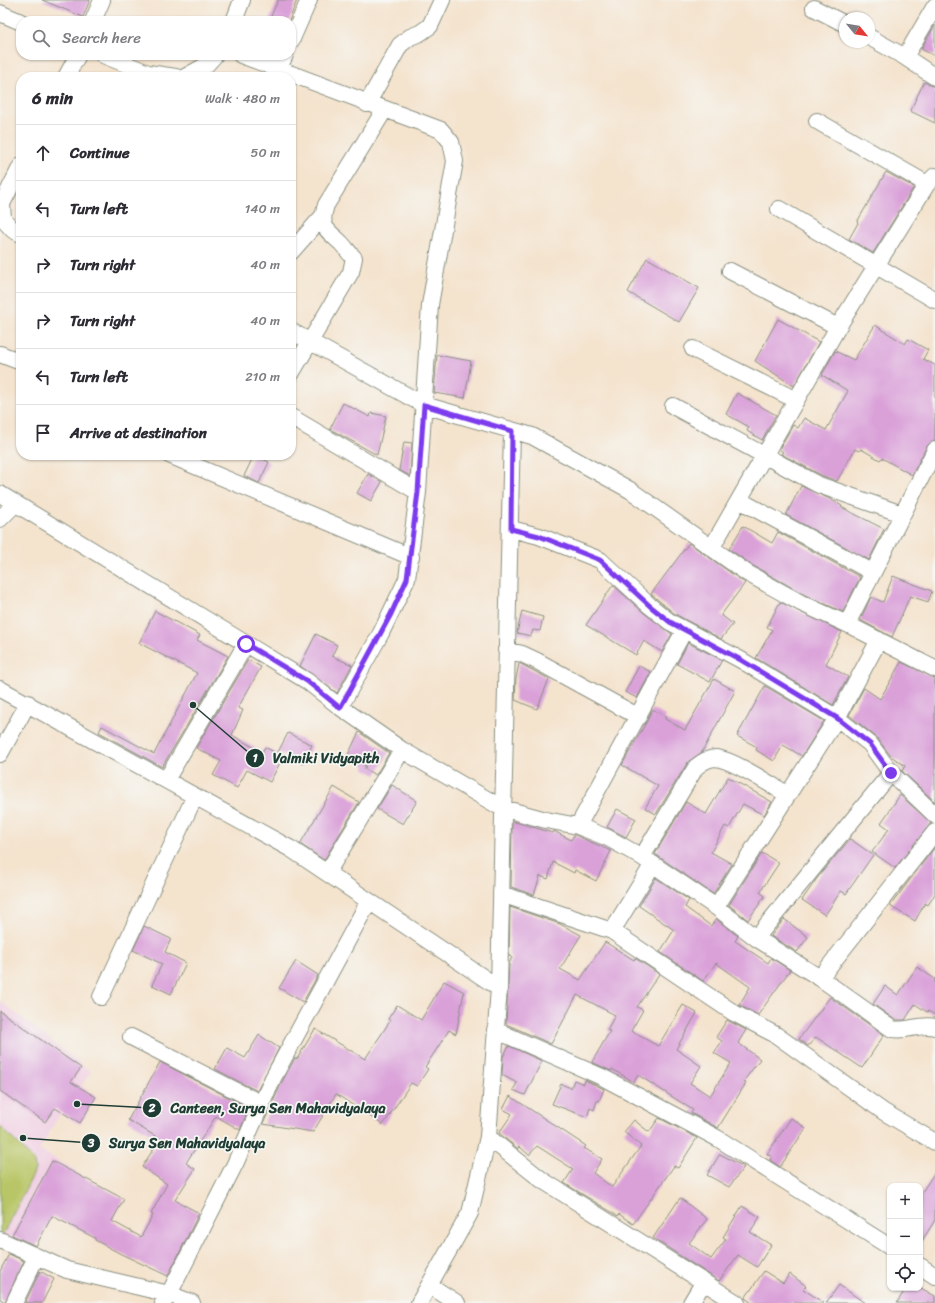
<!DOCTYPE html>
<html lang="en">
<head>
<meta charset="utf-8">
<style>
	body { margin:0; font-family:Sriracha,sans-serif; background:#f2f2f3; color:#2b2b33 }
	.controls { position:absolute; right:12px; bottom:12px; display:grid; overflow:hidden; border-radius:8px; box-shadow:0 1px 3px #0004 }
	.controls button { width:36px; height:36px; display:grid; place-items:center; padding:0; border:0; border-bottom:1px solid #e1e1e2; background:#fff; color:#2b2b33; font:20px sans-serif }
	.compass { position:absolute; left:839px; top:12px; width:36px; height:36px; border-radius:50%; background:#fff; box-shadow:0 1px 3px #0004; rotate:120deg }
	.stop { position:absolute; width:12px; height:12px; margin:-9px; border:3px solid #7c3aed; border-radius:50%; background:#fff }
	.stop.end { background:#7c3aed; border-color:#fff; box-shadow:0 1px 4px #0008 }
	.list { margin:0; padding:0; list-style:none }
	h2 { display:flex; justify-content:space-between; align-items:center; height:52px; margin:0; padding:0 16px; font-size:17px }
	h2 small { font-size:13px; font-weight:400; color:#7c7c81 }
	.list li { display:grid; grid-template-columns:26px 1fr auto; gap:12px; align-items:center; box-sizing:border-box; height:56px; padding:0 16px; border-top:1px solid #e1e1e2 }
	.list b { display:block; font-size:15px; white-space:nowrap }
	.list em { font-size:13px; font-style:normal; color:#7c7c81 }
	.icon { flex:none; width:22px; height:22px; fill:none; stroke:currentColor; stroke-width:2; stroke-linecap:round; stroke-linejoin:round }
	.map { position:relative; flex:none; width:935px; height:1303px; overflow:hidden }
	.search { position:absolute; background:#fff; box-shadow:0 1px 3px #0004; left:16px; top:16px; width:280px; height:44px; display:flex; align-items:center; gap:10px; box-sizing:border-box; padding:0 14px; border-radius:16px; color:#7c7c81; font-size:15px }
	.panel { position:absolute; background:#fff; box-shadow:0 1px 3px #0004; left:16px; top:72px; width:280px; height:388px; border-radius:16px }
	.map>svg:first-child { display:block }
</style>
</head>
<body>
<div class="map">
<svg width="935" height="1303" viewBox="0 0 935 1303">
	<rect width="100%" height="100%" fill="#f6f6f2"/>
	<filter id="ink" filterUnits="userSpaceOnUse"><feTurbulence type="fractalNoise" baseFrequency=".025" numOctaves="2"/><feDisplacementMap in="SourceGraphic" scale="8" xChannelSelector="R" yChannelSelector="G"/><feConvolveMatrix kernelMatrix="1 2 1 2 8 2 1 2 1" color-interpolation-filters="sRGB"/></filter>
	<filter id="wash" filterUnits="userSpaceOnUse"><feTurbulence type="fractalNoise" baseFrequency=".012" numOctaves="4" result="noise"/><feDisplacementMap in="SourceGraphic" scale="16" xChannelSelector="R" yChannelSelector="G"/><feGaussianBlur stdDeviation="0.9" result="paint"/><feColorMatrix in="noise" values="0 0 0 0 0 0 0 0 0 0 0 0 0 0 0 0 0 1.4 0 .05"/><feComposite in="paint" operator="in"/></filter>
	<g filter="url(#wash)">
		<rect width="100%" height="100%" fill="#f4e3cd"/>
		<!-- built -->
		<path fill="#f1d0e3" d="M0 1001 91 1072 81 1086 97 1097 80 1125 60 1114 39 1150 77 1171 33 1252 0 1234Z"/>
		<!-- green -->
		<path fill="#b9c668" stroke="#6c824e" d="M0 1126 34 1160 35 1169 33 1175 2 1236 0 1234Z"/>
		<g id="blocks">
			<!-- building -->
			<path fill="#daa1d9" d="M42 0H90L83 17Z
				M278 0H297L289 21H269Z
				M935 25V56L921 49Z
				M924 82 935 87V123L910 111Z
				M886 172 914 187 873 253 849 239 858 223 857 222Z
				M647 258 699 288 679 322 628 292Z
				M778 319 819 342 794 386 755 361Z
				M875 325 905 344 908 339 928 350 923 359 935 365V441L927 446 912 475 882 458 880 460 861 449 859 451 855 449 837 481 823 476 781 454 783 452 779 449 793 425 798 428 804 418 826 430 848 391 822 375 835 351 854 360Z
				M437 355 471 361 465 398 434 393Z
				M737 393 776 415 762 440 747 431 749 427 726 414Z
				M343 403 370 417 371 413 386 416 377 455 330 429Z
				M404 442 412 443 410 476 399 470Z
				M254 455 269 462 259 483 244 476Z
				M368 474 382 482 371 501 357 493Z
				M801 486 828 498 842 506 841 507 884 529 869 560 786 515Z
				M743 526 772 543 778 532 860 577 843 612 805 595 752 565 729 549Z
				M689 543 745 583 721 615 733 624 721 639 675 614 651 594Z
				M893 576 932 591 928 602 910 596 892 637 860 620 871 597 883 602Z
				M613 585 644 613 672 634 662 652 644 641 636 655 586 625Z
				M780 602 842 632 826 664 848 677 833 705 756 658 772 630 767 627Z
				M155 611 200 635 197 640 228 656 162 767 99 732 102 726 154 754 197 673 139 643Z
				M522 611 543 617 540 631 533 630 531 636 517 633Z
				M316 634 337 645 332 656 352 665 337 693 300 666Z
				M688 643 722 660 710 682 677 664Z
				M248 660 261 667 238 708 243 710 232 735 262 752 265 747 283 757 270 782 247 770 237 788 213 775 221 761 196 748Z
				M901 662 935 678V802L902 771 905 766 891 756 876 737 849 715 864 688 880 699Z
				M519 663 549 679 537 709 515 700 516 679Z
				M639 666 651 672 637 698 625 692Z
				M714 679 735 691 702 752 688 762 656 814 645 808 658 786 622 765 647 721 652 709 665 716V719L685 730Z
				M765 686 824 721 802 756 783 745 774 761 756 750 757 747 737 736Z
				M359 732 389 753 376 775 364 769 366 766 347 757Z
				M288 733 312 745 303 764 278 752Z
				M728 777 772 802 764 815 743 804 729 828 725 826 711 852 732 864 713 894 655 854 686 802 706 814Z
				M392 785 417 801 403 824 377 809Z
				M334 787 359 802 324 860 300 844Z
				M900 795 931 823 895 868 872 852 889 829 881 823Z
				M617 809 636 819 626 837 607 827Z
				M512 821 553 833 554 831 571 840 574 835H575L611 851 596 881 575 870 574 873 553 862 548 879 540 876 534 895 511 887Z
				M850 839 873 855 846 894 841 891 825 915 802 900 818 877Z
				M935 847V894L928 905 925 903 915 921 890 906Z
				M762 853 779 863 760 892 765 896 748 920 729 905Z
				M656 878 689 900 685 907 711 926 716 919 738 936 735 941 768 963 771 958 790 970 758 1015 739 1005 750 987 716 963 703 981 660 952 674 930 639 906Z
				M510 907 560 924 581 935 560 969 580 980 605 942 634 960 635 958 659 974 637 1007 643 1010 631 1031 658 1046 683 1005 697 1013 676 1049 701 1066 690 1083 710 1096 731 1063 714 1053 722 1041 716 1037 727 1020 746 1030 738 1043 760 1059 743 1082 746 1083 718 1128 691 1113 693 1110 638 1075 634 1082 612 1069 611 1071 592 1062 610 1031 607 1030 615 1015 577 995 551 1044 506 1024 509 964 512 957 509 956Z
				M784 919 808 937 797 952 771 936Z
				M144 926 171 939 165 952 186 963 171 994 152 985 162 964 133 950Z
				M296 961 318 975 303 1002 279 988Z
				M917 967 935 979V1015L928 1011 927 1012 915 1004 905 1020H895L873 1004 885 986 898 995Z
				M444 981 464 992 456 1034 449 1030 425 1067 428 1069 417 1086 411 1083 383 1125 336 1094 313 1132 263 1124 282 1082 295 1058 297 1059 315 1029 365 1059 390 1021 388 1019 397 1005 421 1020Z
				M830 997 884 1035 862 1068 816 1037 808 1046 799 1039Z
				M0 1011 81 1068 71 1082 96 1097 80 1123 55 1108 45 1122 0 1091Z
				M259 1035 279 1048 257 1091 215 1069 227 1048 245 1058Z
				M509 1046 542 1061 525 1095 513 1090 517 1083 502 1075 503 1057Z
				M160 1062 249 1108 240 1130 216 1116 186 1163 195 1169 175 1200 199 1213 168 1276 121 1254 95 1240V1238L52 1216 36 1246 12 1235 52 1161 124 1199 112 1221 141 1237 153 1215 151 1214 167 1184 142 1167 160 1139 128 1120Z
				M574 1080 584 1084 585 1080 604 1089 599 1101H597L594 1110 590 1108 587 1117 552 1104 561 1084 571 1088Z
				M510 1096 586 1146 584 1148 602 1159 593 1173 612 1187 641 1146 624 1132 634 1120 649 1132 659 1118 697 1138 678 1168 674 1166 633 1224 619 1214 618 1216 564 1183 573 1169 537 1146 529 1155 519 1146 518 1149 499 1133 512 1114 503 1109Z
				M791 1118 806 1128 780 1167 770 1160 772 1157 767 1154Z
				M720 1154 744 1167 729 1187 707 1175Z
				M935 1172V1220L920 1244V1195Z
				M680 1198 707 1219 689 1243 711 1259 726 1239 723 1237 742 1206 760 1217 750 1232 771 1245 757 1267 738 1255 719 1281 653 1238Z
				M9 1254 24 1261 5 1302 0 1299V1271Z
				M40 1271 54 1279 42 1303H25Z
				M764 1271 783 1283 790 1274 806 1286 803 1289 824 1303H752L745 1298Z
				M839 1285 865 1303H826Z
				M906 1288H921L935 1296V1303H897Z"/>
		</g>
	</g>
	<g filter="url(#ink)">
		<use href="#blocks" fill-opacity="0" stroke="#8a9080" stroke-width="1"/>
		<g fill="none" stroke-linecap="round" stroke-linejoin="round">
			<!-- minor casing -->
			<g stroke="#8a9080" stroke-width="18">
				<path id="minor" d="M814 8 845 24
					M0 13 21 22
					M93 21 102 0
					M234 21 242 0
					M869 37 905 57 935 77
					M291 41 309 0
					M103 55 148 73 176 77
					M241 55 441 130 451 142 455 161 430 305 418 492 407 579 381 633 340 707
					M905 57 935 6
					M66 77 78 55
					M185 77 205 66 215 55
					M275 77 285 55
					M367 104 400 45 410 37 420 33 430 26 442 0
					M817 121 927 184
					M21 166 2 204 3 219 13 230 21 234
					M779 209 935 300
					M291 252 322 217
					M730 271 838 327
					M291 331 424 405 532 436 630 490 747 573 801 603 847 624 935 669
					M693 349 796 400
					M0 354 21 362
					M291 374 351 272 354 258C349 253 345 247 341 243 326 229 319 227 326 205L385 109
					M673 406 819 485 902 514
					M291 417 418 492
					M169 455 411 557
					M0 494 307 681 340 707 402 750 502 808 546 820 578 826 608 838 642 857 716 907 756 938 820 978 892 1029C907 1032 921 1023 935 1027
					M739 500 872 572
					M0 519 15 504
					M511 529 539 536 600 560 650 606 670 622 741 660 837 718 870 744 891 773 935 815
					M712 547 838 327 927 184 935 176
					M847 624 935 450
					M506 650 522 654 537 661 639 717
					M0 689 291 849 499 988
					M0 754 28 703
					M166 780 246 644
					M578 826 684 631
					M642 857 696 767C702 762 708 758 716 758 734 760 771 785 788 795
					M327 873 402 750
					M501 894 612 931 734 1013 776 1035 884 1112 935 1142
					M716 907 837 718 879 640
					M612 931 653 864
					M756 938 891 773
					M820 978 935 832
					M101 997 195 796
					M495 1030 602 1077 717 1138 890 1247
					M131 1037 262 1104
					M488 1137 542 1180 737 1303
					M0 1240 67 1270 169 1294 192 1303
					M920 1266 935 1276
					M429 1285 457 1303
					M14 1303 36 1257
					M163 1303 169 1294 235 1164 273 1078 369 901
					M419 1303 470 1213 488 1137 499 988 512 431
					M691 1303 703 1283"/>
			</g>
			<!-- minor -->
			<use href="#minor" stroke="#fff" stroke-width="16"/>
		</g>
	</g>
	<g fill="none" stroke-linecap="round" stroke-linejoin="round" filter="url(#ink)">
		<!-- route -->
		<path stroke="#7c3aed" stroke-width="5" d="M246 644 307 681 340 708 391 614 407 579 418 492 424 405 512 431 511 529 539 536 600 560 650 606 670 622 741 660 837 718 870 744 891 773"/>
	</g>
	<!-- callouts -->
	<path fill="none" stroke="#1f3d34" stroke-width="1.5" d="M193 705L255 758M77 1104L152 1108M23 1138L91 1143"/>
	<g fill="#1f3d34" stroke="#f6f6f2" stroke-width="1.5">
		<circle cx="193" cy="705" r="4"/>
		<circle cx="77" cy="1104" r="4"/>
		<circle cx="23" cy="1138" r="4"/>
		<circle cx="255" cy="758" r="10"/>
		<circle cx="152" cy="1108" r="10"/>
		<circle cx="91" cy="1143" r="10"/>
	</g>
	<g font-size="12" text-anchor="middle" font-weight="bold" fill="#fff">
		<text x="255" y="762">1</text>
		<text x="152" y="1112">2</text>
		<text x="91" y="1147">3</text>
	</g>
	<g font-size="14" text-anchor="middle" font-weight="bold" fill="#1f3d34" stroke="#f6f6f2" stroke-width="3.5" stroke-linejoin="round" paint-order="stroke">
		<text x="326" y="763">Valmiki Vidyapith</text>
		<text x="278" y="1113">Canteen, Surya Sen Mahavidyalaya</text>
		<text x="187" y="1148">Surya Sen Mahavidyalaya</text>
	</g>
</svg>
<div class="controls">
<button>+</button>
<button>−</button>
<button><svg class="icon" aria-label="locate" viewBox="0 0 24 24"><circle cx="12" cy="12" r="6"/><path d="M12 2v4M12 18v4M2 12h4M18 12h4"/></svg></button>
</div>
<svg class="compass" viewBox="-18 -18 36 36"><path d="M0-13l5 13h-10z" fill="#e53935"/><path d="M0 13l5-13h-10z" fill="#7c7c81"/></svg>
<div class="stop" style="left:246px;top:644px"></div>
<div class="stop end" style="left:891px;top:773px"></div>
<div class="search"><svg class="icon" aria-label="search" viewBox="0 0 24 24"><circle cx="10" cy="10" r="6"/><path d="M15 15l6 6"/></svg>Search here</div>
<section class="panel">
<h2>6 min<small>Walk · 480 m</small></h2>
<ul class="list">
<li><svg class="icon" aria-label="ahead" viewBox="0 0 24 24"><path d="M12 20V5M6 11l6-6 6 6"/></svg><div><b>Continue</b></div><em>50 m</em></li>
<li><svg class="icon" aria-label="left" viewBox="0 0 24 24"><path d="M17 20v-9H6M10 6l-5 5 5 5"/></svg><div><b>Turn left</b></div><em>140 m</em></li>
<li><svg class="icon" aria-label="right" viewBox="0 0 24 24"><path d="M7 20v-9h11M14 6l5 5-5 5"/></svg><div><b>Turn right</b></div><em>40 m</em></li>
<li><svg class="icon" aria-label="right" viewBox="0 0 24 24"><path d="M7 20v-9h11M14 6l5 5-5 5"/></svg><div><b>Turn right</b></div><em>40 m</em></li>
<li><svg class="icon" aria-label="left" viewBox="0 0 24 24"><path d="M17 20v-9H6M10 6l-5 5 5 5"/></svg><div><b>Turn left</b></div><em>210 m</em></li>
<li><svg class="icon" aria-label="arrive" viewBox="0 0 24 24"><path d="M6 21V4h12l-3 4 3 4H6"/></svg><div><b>Arrive at destination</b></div></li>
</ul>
</section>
</div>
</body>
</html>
